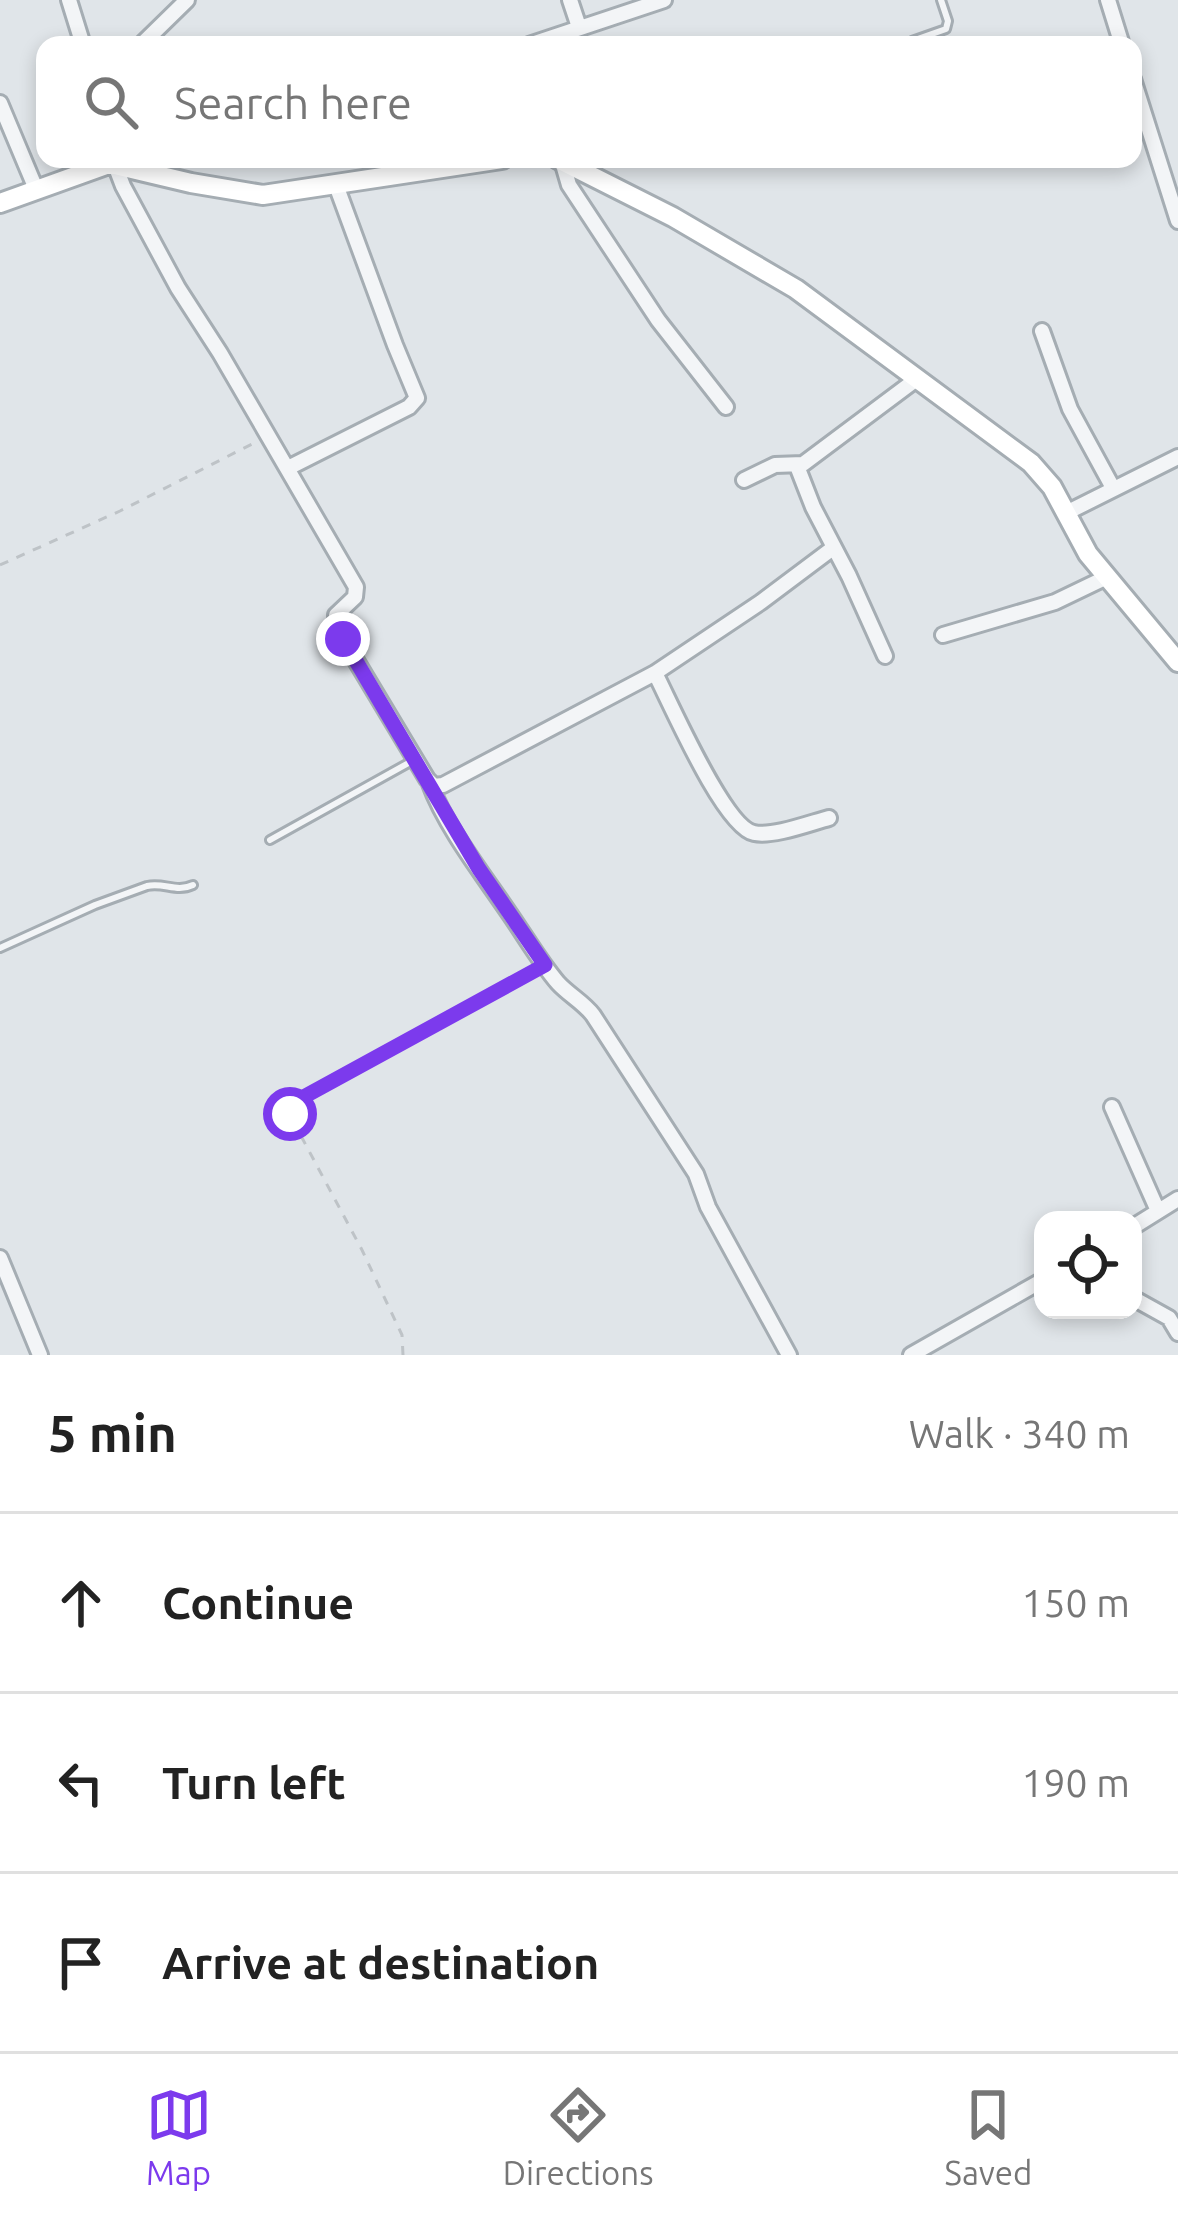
<!DOCTYPE html>
<html lang="en">
<head>
<meta charset="utf-8">
<style>
	body { margin:0; font-family:Ubuntu,sans-serif; background:#f2f2f2; color:#222 }
	.controls { position:absolute; right:36px; bottom:36px; display:grid; overflow:hidden; border-radius:24px; box-shadow:0 6px 18px #0003 }
	.controls button { width:108px; height:108px; display:grid; place-items:center; padding:0; border:0; border-bottom:3px solid #e0e0e0; background:#fff; color:#222; font:60px sans-serif }
	.stop { position:absolute; width:36px; height:36px; margin:-27px; border:9px solid #7c3aed; border-radius:50%; background:#fff }
	.stop.end { background:#7c3aed; border-color:#fff; box-shadow:0 3px 12px #0008 }
	.list { margin:0; padding:0; list-style:none }
	h2 { display:flex; justify-content:space-between; align-items:center; height:156px; margin:0; padding:0 48px; font-size:51px }
	h2 small { font-size:39px; font-weight:400; color:#767676 }
	.list li { display:grid; grid-template-columns:78px 1fr auto; gap:36px; align-items:center; box-sizing:border-box; height:180px; padding:0 48px; border-top:3px solid #e0e0e0 }
	.list b { display:block; font-size:45px; white-space:nowrap }
	.list em { font-size:39px; font-style:normal; color:#767676 }
	.icon { flex:none; width:66px; height:66px; fill:none; stroke:currentColor; stroke-width:2; stroke-linecap:round; stroke-linejoin:round }
	.map { position:relative; flex:none; width:1178px; height:1355px; overflow:hidden }
	.search { position:absolute; background:#fff; box-shadow:0 6px 18px #0003; left:36px; right:36px; top:36px; height:132px; display:flex; align-items:center; gap:30px; box-sizing:border-box; padding:0 42px; border-radius:24px; color:#767676; font-size:45px }
	.sheet { height:696px; background:#fff }
	nav { display:flex; justify-content:space-around; align-items:center; box-sizing:border-box; height:168px; border-top:3px solid #e0e0e0; background:#fff; font-size:33px; color:#767676 }
	nav a { display:grid; justify-items:center; gap:6px }
	nav .on { color:#7c3aed }
	.map>svg:first-child { display:block }
</style>
</head>
<body>
<div class="map">
<svg width="1178" height="1355" viewBox="0 0 1178 1355">
	<rect width="100%" height="100%" fill="#e0e5e9"/>
	<g fill="none" stroke-linecap="round" stroke-linejoin="round">
		<!-- lane casing -->
		<g stroke="#a5adb3" stroke-width="12">
			<path id="lane" d="M912 41 946 29 948 21 941 0
				M270 840 414 760
				M0 948 95 905 147 886C164 882 176 893 193 885"/>
		</g>
		<!-- street casing -->
		<g stroke="#a5adb3" stroke-width="20">
			<path id="street" d="M69 0 83 45
				M570 0 579 27
				M1108 0 1122 45
				M141 45 187 0
				M529 45 664 0
				M1133 79 1178 221
				M0 103 36 189
				M562 161 569 185 658 320 726 407
				M115 165 123 186 178 288 220 353 356 587 355 597 336 615 337 629 427 779 434 786 443 785 655 673 761 602 833 548
				M1042 331 1070 409 1113 488
				M797 466 813 507 849 576 885 656
				M288 468 409 407 417 398 395 345 336 185
				M744 480 775 465 803 464 918 378
				M1066 513 1178 457
				M943 635 1055 602 1107 577
				M655 673C671 704 724 827 754 833 773 837 810 823 829 818
				M430 784C445 826 484 876 509 913 525 936 540 962 558 983 569 995 583 1002 593 1015L696 1174 708 1207 789 1355
				M1112 1107 1158 1211
				M1133 1227 1178 1199
				M0 1258 40 1355
				M1133 1298 1169 1318 1178 1333
				M911 1355 1043 1280"/>
		</g>
		<!-- secondary casing -->
		<g stroke="#a5adb3" stroke-width="24">
			<path id="secondary" d="M558 159 673 217 796 289 1031 463 1052 487 1088 554 1178 662
				M0 203 106 165H115L191 183 263 195 502 159"/>
		</g>
		<!-- path -->
		<path stroke="#bec3c7" stroke-width="3" stroke-dasharray="9 9" stroke-linecap="butt" d="M0 565 120 511 258 441
			M403 1355 402 1335 362 1250 293 1121 290 1109 298 1099 530 973"/>
		<!-- lane -->
		<use href="#lane" stroke="#f3f5f7" stroke-width="6"/>
		<!-- street -->
		<use href="#street" stroke="#f3f5f7" stroke-width="14"/>
		<!-- secondary -->
		<use href="#secondary" stroke="#fff" stroke-width="18"/>
	</g>
	<g fill="none" stroke-linecap="round" stroke-linejoin="round">
		<!-- route -->
		<path stroke="#7c3aed" stroke-width="15" d="M290 1114 293 1103 298 1100 545 965 479 869 343 639"/>
	</g>
</svg>
<div class="controls">
<button><svg class="icon" aria-label="locate" viewBox="0 0 24 24"><circle cx="12" cy="12" r="6"/><path d="M12 2v4M12 18v4M2 12h4M18 12h4"/></svg></button>
</div>
<div class="stop" style="left:290px;top:1114px"></div>
<div class="stop end" style="left:343px;top:639px"></div>
<div class="search"><svg class="icon" aria-label="search" viewBox="0 0 24 24"><circle cx="10" cy="10" r="6"/><path d="M15 15l6 6"/></svg>Search here</div>
</div>
<section class="sheet">
<h2>5 min<small>Walk · 340 m</small></h2>
<ul class="list">
<li><svg class="icon" aria-label="ahead" viewBox="0 0 24 24"><path d="M12 20V5M6 11l6-6 6 6"/></svg><div><b>Continue</b></div><em>150 m</em></li>
<li><svg class="icon" aria-label="left" viewBox="0 0 24 24"><path d="M17 20v-9H6M10 6l-5 5 5 5"/></svg><div><b>Turn left</b></div><em>190 m</em></li>
<li><svg class="icon" aria-label="arrive" viewBox="0 0 24 24"><path d="M6 21V4h12l-3 4 3 4H6"/></svg><div><b>Arrive at destination</b></div></li>
</ul>
</section>
<nav>
<a class="on"><svg class="icon" aria-label="map" viewBox="0 0 24 24"><path d="M3 6l6-2 6 2 6-2v14l-6 2-6-2-6 2zM9 4v14M15 6v14"/></svg>Map</a>
<a><svg class="icon" aria-label="directions" viewBox="0 0 24 24"><path d="M12 3l9 9-9 9-9-9zM9 14v-3h6M13 9l2 2-2 2"/></svg>Directions</a>
<a><svg class="icon" aria-label="saved" viewBox="0 0 24 24"><path d="M7 4h10v16l-5-4-5 4z"/></svg>Saved</a>
</nav>
</body>
</html>
